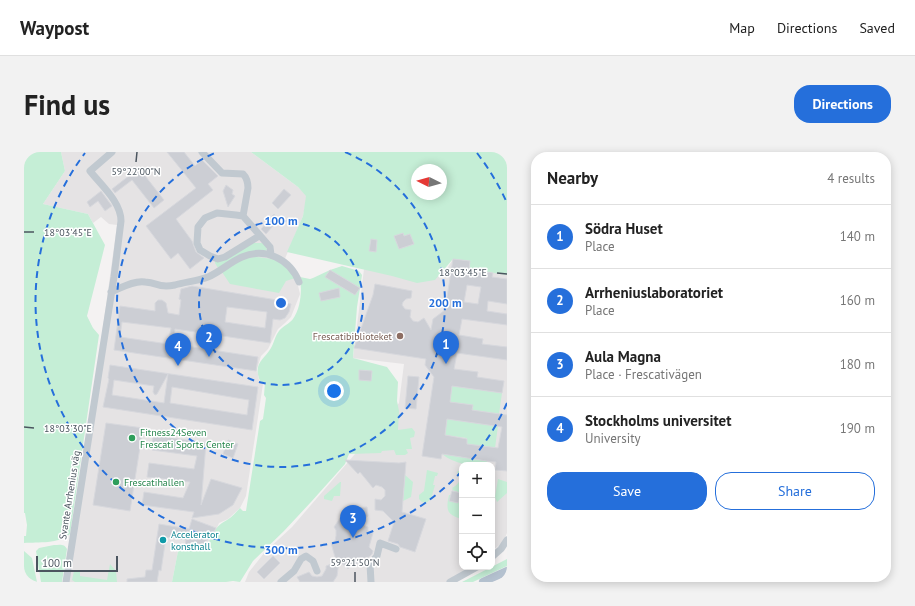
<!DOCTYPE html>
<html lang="en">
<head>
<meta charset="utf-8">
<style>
	body { margin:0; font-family:"PT Sans",sans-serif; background:#f2f2f2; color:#222 }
	.controls { position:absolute; right:12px; bottom:12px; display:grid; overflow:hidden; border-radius:8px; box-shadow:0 2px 10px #0003 }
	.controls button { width:36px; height:36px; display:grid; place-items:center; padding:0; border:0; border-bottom:1px solid #e0e0e0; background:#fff; color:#222; font:20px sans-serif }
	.compass { position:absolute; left:387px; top:12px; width:36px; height:36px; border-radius:50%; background:#fff; box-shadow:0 2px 10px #0003; rotate:275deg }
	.scale { position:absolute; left:12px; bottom:10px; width:82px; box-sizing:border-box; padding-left:4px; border:2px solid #4b555f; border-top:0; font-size:11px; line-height:14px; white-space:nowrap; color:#4b555f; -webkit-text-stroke:3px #fff; paint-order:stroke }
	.you { position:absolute; left:310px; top:239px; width:14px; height:14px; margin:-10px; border:3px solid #fff; border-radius:50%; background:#1a73e8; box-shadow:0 0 0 6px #1a73e833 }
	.badge { display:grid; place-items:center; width:26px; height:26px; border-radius:50%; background:#256fdb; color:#fff; font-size:13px; font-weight:700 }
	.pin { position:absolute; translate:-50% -33px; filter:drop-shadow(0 1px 2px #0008) }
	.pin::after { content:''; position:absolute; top:21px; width:14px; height:12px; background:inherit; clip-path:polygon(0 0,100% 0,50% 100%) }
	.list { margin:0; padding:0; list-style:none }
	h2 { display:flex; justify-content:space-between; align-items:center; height:52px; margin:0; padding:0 16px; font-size:17px }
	h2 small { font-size:13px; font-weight:400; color:#767676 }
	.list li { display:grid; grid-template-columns:26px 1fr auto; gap:12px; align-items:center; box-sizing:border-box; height:64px; padding:0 16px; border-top:1px solid #e0e0e0 }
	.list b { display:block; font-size:15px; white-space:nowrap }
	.list p { margin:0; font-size:13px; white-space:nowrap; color:#767676 }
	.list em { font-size:13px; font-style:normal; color:#767676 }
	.actions { display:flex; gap:8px; padding:12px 16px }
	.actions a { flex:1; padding:9px 0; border:1px solid #256fdb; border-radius:16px; text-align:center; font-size:14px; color:#256fdb }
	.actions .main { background:#256fdb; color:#fff }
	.icon { flex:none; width:22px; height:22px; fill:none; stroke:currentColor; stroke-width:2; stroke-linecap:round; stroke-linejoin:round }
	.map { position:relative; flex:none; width:483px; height:430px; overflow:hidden; border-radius:16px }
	header { display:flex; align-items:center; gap:24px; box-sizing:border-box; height:56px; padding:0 20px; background:#fff; border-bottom:1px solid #e0e0e0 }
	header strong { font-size:19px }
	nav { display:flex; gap:22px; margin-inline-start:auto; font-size:14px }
	.intro { display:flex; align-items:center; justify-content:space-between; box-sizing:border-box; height:96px; padding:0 24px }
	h1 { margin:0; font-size:28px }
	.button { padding:10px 18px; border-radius:16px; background:#256fdb; color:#fff; font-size:14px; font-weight:700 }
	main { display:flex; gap:24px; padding:0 24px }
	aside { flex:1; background:#fff; border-radius:16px; box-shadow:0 2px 10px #0003 }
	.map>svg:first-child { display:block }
</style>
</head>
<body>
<header>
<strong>Waypost</strong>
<nav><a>Map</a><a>Directions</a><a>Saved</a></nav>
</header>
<div class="intro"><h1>Find us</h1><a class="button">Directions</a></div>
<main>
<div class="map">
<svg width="483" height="430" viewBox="0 0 483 430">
	<rect width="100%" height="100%" fill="#f4f2f2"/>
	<!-- education -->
	<path fill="#e5e3e4" d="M37 0H227L274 35 283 44 279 64 260 109 271 121 276 142 267 165 261 171 254 177 244 197 237 204 233 217 235 228 239 232 222 344 216 356 204 367 195 371 190 382V384L182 393 180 391 160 395 155 394 148 430H44L93 73 85 72 77 65 69 71 64 62 19 52 41 19Z
		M429 107 483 119V381L479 390 468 399V313H438V415H448L425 430H221L225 420 241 400 268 375 375 251 380 212 329 206 340 117 418 125Z"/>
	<!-- green -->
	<path fill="#c5eed6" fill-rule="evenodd" d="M0 0H37L41 19 19 52 64 62 81 93 63 164 69 176 75 183 46 382C35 392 14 390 0 391V384H2L3 373 1 361H0Z
		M227 0H483V123L445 117 446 109 429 107 411 128 393 131 368 124 263 100 279 64 282 44 274 35ZM393 18H417V42H393Z
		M229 91H238L242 94 243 98 194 116 191 111V109Z
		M231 105C254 107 257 108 271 126L262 129 255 141 206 132 198 120 219 107Z
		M318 114 335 119 338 123 333 155 329 206 363 215 374 230 373 249 375 259 374 278 388 276 391 280 390 285 386 286 388 297H382L384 301 381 303H372L370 298 358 299 357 301 325 302 321 312 287 350 260 379 229 409 216 430 209 429 202 430H148L155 394 159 395 161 393 171 394 180 391 182 392 190 384C190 376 196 372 203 368 208 365 212 360 216 356L219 359H222L236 269 239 267 242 246 240 243 241 231 236 229C229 211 239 209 247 196 250 191 251 184 255 179 259 174 265 172 269 167 277 155 278 139 276 125L286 127 289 126 306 118Z
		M428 234 478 241 475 262 448 258V253L426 250Z
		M423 267 474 274 471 296 443 292V286L421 283Z
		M418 302 463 309 462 313C445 313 432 313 418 302Z
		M403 318 414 321 413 324H411L409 333H411L407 347 402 351 398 350 395 347V343L400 339Z
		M434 319H438V367C422 363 422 357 425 343H427L425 349 434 351 437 341 428 338 429 337 428 336C435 332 438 328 433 320Z
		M381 323 389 330 387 345 379 349Z
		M474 327 483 330V341L473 350 471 345Z
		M316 330H317L316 344H310L308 349 300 347V344Z
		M30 393C35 393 40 391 43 397L38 430H17L12 399 15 396Z
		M0 399 8 406 13 430H0Z
		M483 407V414L449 430H438Z
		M86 412 92 419 93 430H51L48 428 50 419H56V424L83 428Z"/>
	<!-- building -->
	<path fill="#ccced4" stroke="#d7d8dd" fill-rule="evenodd" d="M143 0H160L171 14 178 8 194 24 184 32 189 38 152 67 168 89 172 100 180 106 166 117 154 101 147 107 122 74 172 36Z
		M115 16 140 48 130 56 108 28 91 41 88 37Z
		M202 33 209 38 208 42 211 44 204 55 199 39Z
		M260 37 267 43 254 57 248 51Z
		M77 39 88 54 81 59 74 49 66 55 63 50Z
		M250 62 255 67 242 82 237 77Z
		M379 81 380 84 386 82 390 92 375 97 370 84Z
		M347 87 353 88 352 100 345 99Z
		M429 107 446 109 445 117 469 121 468 125 483 127V152L464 149 463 159 483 162V173L438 167 435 183 459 187 458 192 483 195V208L433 201 430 217 454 220 453 225 480 229 478 241 428 234 426 250 449 253 448 258 483 263V319L471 318 472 310 463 309 418 302 417 307 398 304 410 225 401 213 402 207 330 196 349 143 351 132 388 139 387 146 382 147 379 150 378 153 381 157 387 158 386 165 389 169 394 170 400 166 407 178 409 167 421 158ZM443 133 457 135 454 152 440 150ZM423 267 478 275 474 296 443 292V287L421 283Z
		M306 118 336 136 331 143 301 125Z
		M168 134 253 148 251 150 267 152 265 160 261 166 256 168 249 167 246 191 151 177 149 192 234 205 232 219 90 198 96 154 131 159V151L134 148H138L142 151 144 161 155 163 157 148 155 147 157 137ZM203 155 243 160 241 176 201 170ZM98 170 147 176 144 192 96 185Z
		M315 136 316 145 297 149 295 141Z
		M86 213 234 235 228 278 79 255 85 227 84 226ZM144 222 140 251 88 243 90 228 130 234 129 240 131 243 133 242ZM148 235 225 248 223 263 146 251Z
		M335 218 348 219 347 229 335 228Z
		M384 224 395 225 392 257 381 256Z
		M82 271 119 276 106 359 69 353Z
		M129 283 182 291 177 353 187 327 218 336 209 353 195 362 168 366 170 360 118 353 120 340 159 346 166 330 123 325 125 311 170 317 173 304 128 298Z
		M204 288 214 292 209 306 199 302Z
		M321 308 375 311 382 310 378 360 402 367 391 400 376 395 374 392 364 389 370 370 359 359 351 358V347L357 348 361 344V338L358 335 352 333 349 336 336 320 334 322Z
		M428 339 437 341 434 351 425 349Z
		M343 355 344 364 341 366 340 371 341 374 344 375V381H349L345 395 349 399 348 402 345 405 340 406 336 411 328 412 324 417 311 405 307 391 311 389 312 384V378L310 375 316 366 323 359 326 360 329 359 331 356Z
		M168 367 192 376 188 384 180 391 171 394 161 393 162 388 142 385 137 419 135 418 133 430H103V427L121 425 122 418H128L135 372 165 377Z
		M249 404 256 411 240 427 233 420Z
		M315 409 313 424 309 430H276L273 425 285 420 288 424 293 425 298 424 302 417V414Z"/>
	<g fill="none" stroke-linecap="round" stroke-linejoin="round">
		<!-- minor -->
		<path stroke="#c1c9d0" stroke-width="7" d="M178 0 198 21 219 22C223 26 224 30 224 36L219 64
			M235 84 201 105 194 107 186 104 176 98 173 91 174 75 181 66 193 61 212 63 219 64 246 95 247 103
			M87 140C97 136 110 128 121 130 135 131 135 136 151 133 161 130 174 129 184 125 196 120 206 110 218 105 241 95 266 107 275 130
			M468 405 477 397 483 388
			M42 430 90 125 97 69C97 50 77 33 66 19L88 0
			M257 430 270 419 277 407 282 404 289 409 293 419
			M347 430 346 412 353 404 356 391 372 397
			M426 430 453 415"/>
		<!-- major -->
		<path stroke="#b4c1cf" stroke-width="8" d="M459 430 483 419"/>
	</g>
	<!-- ticks -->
	<path fill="none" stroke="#4b555f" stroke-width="1.5" d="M112 10 113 0M0 80H10M473 121 483 122M0 275 10 276M331 430V420"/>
	<!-- distance rings -->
	<g fill="none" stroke="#256fdb" stroke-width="2" stroke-dasharray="7 5">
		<circle cx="257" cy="151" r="82"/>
		<path d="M321 0A164 164 0 1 1 193 0"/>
		<path d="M483 251A247 247 0 0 1 445 311M438 319A247 247 0 0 1 61 1M453 1A247 247 0 0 1 483 51"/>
	</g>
	<!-- markers -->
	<circle fill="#8d6e63" stroke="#fff" stroke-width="1.5" cx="376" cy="184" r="4"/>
	<g fill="#2e9e5b" stroke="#fff" stroke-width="1.5">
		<circle cx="108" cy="286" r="4"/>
		<circle cx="92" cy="330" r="4"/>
	</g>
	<circle fill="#0f9aa8" stroke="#fff" stroke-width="1.5" cx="139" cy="388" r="4"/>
	<g text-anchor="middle" stroke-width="3" stroke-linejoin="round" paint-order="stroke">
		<!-- education labels -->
		<g font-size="10" fill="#785e54" stroke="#fff" text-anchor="end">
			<text x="368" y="188">Frescatibiblioteket</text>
		</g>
		<!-- leisure labels -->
		<g font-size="10" fill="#27864d" stroke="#fff" text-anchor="start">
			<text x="116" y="284">Fitness24Seven<tspan x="116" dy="12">Frescati Sports Center</tspan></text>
			<text x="100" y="334">Frescatihallen</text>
		</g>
		<!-- street labels -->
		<g font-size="10" fill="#4b555f" stroke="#fff">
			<text transform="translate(45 343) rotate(-81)" y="4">Svante Arrhenius väg</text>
		</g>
		<!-- culture labels -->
		<g font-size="10" fill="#0d838f" stroke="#fff" text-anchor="start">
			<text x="147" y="386">Accelerator<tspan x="147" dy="12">konsthall</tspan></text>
		</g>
	</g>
	<g font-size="10" text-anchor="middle" fill="#4b555f" stroke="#fff" stroke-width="3" stroke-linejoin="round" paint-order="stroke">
		<text x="112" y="23">59°22'00"N</text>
		<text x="44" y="84">18°03'45"E</text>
		<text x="439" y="124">18°03'45"E</text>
		<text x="44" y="280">18°03'30"E</text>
		<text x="331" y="414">59°21'50"N</text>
	</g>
	<circle cx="257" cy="151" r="6" fill="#256fdb" stroke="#fff" stroke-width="2"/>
	<g font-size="12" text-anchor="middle" font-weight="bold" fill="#256fdb" stroke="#fff" stroke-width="3" stroke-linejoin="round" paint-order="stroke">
		<text x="257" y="73">100 m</text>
		<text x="421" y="155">200 m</text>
		<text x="257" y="402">300 m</text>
	</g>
</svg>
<div class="controls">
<button>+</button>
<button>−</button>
<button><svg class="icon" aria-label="locate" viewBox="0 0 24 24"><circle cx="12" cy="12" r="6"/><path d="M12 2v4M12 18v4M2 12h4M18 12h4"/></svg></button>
</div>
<svg class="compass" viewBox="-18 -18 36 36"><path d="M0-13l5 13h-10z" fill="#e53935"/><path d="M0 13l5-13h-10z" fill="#767676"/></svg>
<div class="scale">100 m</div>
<div class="you"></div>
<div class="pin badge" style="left:422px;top:212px">1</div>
<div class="pin badge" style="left:185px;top:205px">2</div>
<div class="pin badge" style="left:329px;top:386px">3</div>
<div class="pin badge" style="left:154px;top:214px">4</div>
</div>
<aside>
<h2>Nearby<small>4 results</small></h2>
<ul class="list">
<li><span class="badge">1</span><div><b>Södra Huset</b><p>Place</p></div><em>140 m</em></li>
<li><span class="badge">2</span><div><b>Arrheniuslaboratoriet</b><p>Place</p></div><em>160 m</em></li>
<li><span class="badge">3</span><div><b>Aula Magna</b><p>Place · Frescativägen</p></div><em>180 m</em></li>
<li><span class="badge">4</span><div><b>Stockholms universitet</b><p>University</p></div><em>190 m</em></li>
</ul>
<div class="actions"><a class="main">Save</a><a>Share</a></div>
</aside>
</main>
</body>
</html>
